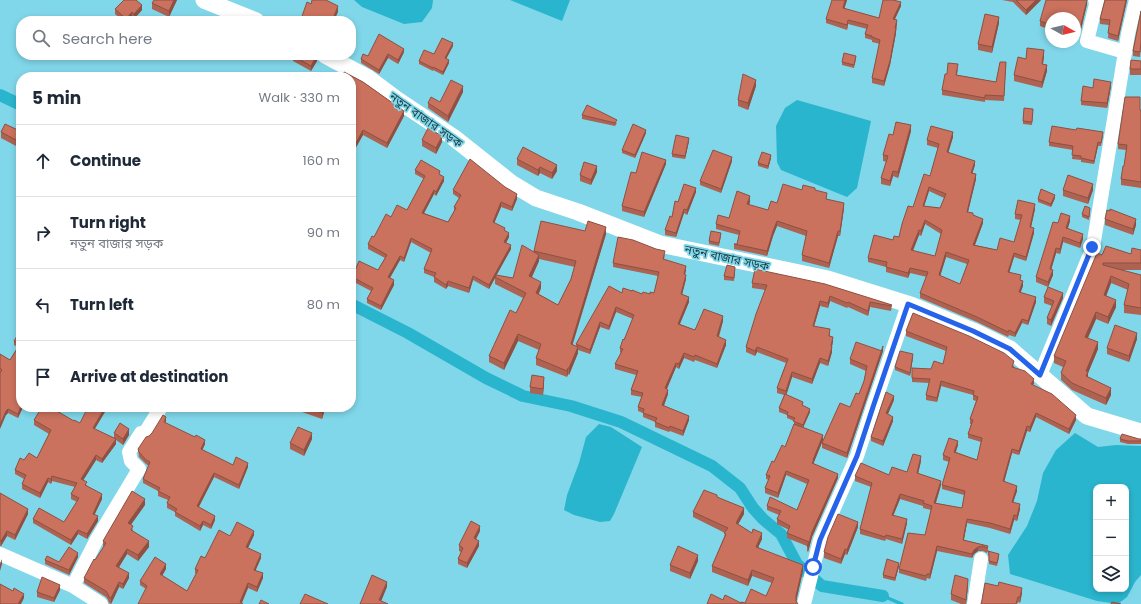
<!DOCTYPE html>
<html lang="en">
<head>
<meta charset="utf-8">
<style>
	body { margin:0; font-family:Poppins,"Noto Sans Bengali",sans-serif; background:#f2f2f3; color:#1f2937 }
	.controls { position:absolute; right:12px; bottom:12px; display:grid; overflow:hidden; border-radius:8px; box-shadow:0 2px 6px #0003 }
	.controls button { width:36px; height:36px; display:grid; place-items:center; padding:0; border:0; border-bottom:1px solid #e0e1e3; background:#fff; color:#1f2937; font:20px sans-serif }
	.compass { position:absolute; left:1045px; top:12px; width:36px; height:36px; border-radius:50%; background:#fff; box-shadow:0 2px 6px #0003; rotate:98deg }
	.stop { position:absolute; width:12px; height:12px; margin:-9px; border:3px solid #2563eb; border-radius:50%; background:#fff }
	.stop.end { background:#2563eb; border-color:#fff; box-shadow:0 1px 4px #0008 }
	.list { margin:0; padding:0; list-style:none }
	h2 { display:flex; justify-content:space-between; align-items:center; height:52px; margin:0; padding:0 16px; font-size:17px }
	h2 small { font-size:13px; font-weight:400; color:#747a83 }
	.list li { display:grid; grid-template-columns:26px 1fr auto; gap:12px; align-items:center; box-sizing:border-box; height:72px; padding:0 16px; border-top:1px solid #e0e1e3 }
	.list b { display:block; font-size:15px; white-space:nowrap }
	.list p { margin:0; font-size:13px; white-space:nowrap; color:#747a83 }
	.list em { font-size:13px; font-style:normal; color:#747a83 }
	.icon { flex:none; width:22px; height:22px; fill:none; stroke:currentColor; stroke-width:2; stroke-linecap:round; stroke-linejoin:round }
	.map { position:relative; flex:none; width:1141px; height:604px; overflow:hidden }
	.search { position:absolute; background:#fff; box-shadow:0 2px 6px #0003; left:16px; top:16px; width:340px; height:44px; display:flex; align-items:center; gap:10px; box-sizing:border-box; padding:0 14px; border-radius:16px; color:#747a83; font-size:15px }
	.panel { position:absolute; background:#fff; box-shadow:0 2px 6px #0003; left:16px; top:72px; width:340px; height:340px; border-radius:16px }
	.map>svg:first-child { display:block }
</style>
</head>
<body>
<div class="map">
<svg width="1141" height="604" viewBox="0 0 1141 604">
	<rect width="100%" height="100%" fill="#80d7e9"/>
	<!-- water -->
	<path fill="#2ab5ce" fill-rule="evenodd" d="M354 0H433L432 8 422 22 404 24 362 7Z
		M510 0H570L562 21Z
		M797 100 871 121 857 188 847 197 781 170 777 162 776 126 785 108Z
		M599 424 611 427 642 447 614 514 610 521 600 522 574 515 564 510 567 495 579 463 586 437Z
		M1075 433 1098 447 1116 445 1141 446V575L1135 582 1127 597 1118 604 1097 601 1010 574 1008 555 1027 526 1037 501 1043 473 1056 450ZM1096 487H1126V589H1096Z"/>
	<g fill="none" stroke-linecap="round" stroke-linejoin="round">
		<!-- stream -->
		<path stroke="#2ab5ce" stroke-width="3.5" d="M883 596 902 604"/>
		<!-- canal -->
		<path stroke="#2ab5ce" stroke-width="12" d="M0 95 21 105
			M351 304 408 333 486 378 523 396 571 406 621 422 712 466 740 488 753 508 763 519 781 534 797 564 822 586 883 596"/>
		<!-- minor -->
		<path stroke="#fff" stroke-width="14" d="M1095 0H1097L1087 41 1125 52
			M1040 375 1093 247 1128 34 1136 0
			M0 554 73 586 101 604
			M73 586 97 539 139 469 131 461 129 452 141 433H145L161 407
			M804 604 820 540 857 456 873 407 908 305
			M974 604 981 559"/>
		<!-- tertiary -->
		<path stroke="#fff" stroke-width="17" d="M204 0 256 21
			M325 55 368 78 396 99 453 137 511 183 536 198 578 212 660 244 828 279 911 305 973 331 1010 349 1087 416 1141 432"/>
	</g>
	<!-- wall -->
	<path fill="#ae6251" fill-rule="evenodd" d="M177 0 169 17 152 9V3Z
		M847 0 844 9 879 18 893 0 901 6 895 19 897 24 896 29V33L890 65 884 86 872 83V78L880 44 872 42V40L865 38V34L867 29 848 24 847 30 826 23V19Z
		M1002 0H1041L1026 15 1013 2Z
		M1087 0V4L1079 38 1075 37V18H1051V30L1040 26V21Z
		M1105 0H1127L1118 41 1108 38 1109 25 1100 24V19Z
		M115 9 142 10 134 19 132 17 128 21H123L115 14Z
		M1141 11V47L1140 57 1133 56V51Z
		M999 23 992 53 978 50V44Z
		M453 46 446 59 449 63 443 75 433 70V71L419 64V61Z
		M404 52 398 64 388 58 379 74 361 63V59L368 56Z
		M293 56 317 61 311 71 293 61Z
		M1044 56 1043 64 1047 71 1042 88 1014 81V75L1026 59Z
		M856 59 854 68 842 65V62Z
		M1141 61V75H1130V69Z
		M1006 62 1004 101 985 100V102L942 95V90L947 74 958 69 957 75 996 82Z
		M344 72 363 82 404 111V116L387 148 363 135 351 156V77H342V75Z
		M756 86 748 110 738 106V100Z
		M1111 86 1107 108 1081 105V101L1093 88Z
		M463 92 448 122 428 108V103L440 102Z
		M1140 110H1141V188L1121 185V179L1124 166 1126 150 1118 149V144Z
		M1033 112 1032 125 1023 124V121Z
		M582 115 617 123 615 126 582 119Z
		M911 131 898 178 893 176 890 186 881 184V178L887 162 883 161V155L893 135Z
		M1 132 20 137 16 146 1 138Z
		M646 133 635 158 622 153V150Z
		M1103 136 1101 146H1098L1094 164 1081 162V160L1072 159 1073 150 1049 146V142Z
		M953 137 948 153 975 165 972 173 976 179 968 212 973 215 983 223 975 245 997 250 1014 242 1021 220 1015 219V214L1035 209 1031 227 1034 233 1026 261 1014 257 1009 272 1021 281 1023 286 1020 292 1036 302 1028 325 1022 323 1015 337 1009 335 1008 337 977 322 920 298V293L927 277 910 273 908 278 886 272V267L868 262V258L893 240 899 237 913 207 930 176 938 148 927 145V140ZM929 191 944 198 940 208 924 206ZM925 224 941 234 935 256 913 251 919 235 921 236ZM946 257 967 264 960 284 940 276Z
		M422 140 442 142 436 154 422 146Z
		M689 141 685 159 672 157V154Z
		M771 158 768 169 758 166V163Z
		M517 159 557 171 552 179 540 173 538 176 517 165Z
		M732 161 721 193 700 185V181Z
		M666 164 644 217 622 211V206L636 173Z
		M415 170 440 175 444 181 436 196 434 194 424 213 448 222 454 211V207L459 198 453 194V190L517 199 512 211 501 207 494 223 505 231 509 237 506 243 511 249 496 275 513 278 534 251 585 231 606 234 572 344 576 346V344L622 293 632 291 642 294H650L654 293 658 276 613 267V263L665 255 664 259 686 270 685 274 686 279 682 294 689 302 680 324 695 330 723 321 719 337 726 345 717 368 695 360 694 362 684 358 679 369 676 367 667 389 668 394 664 406 689 420 683 436 670 431 669 432 655 427V422L643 417V413L638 411V407L642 397 631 395V390L636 375 615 369V364L621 353 620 352V348L624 340 633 319 616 312 609 330 600 327 590 354 578 350V353L569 375 568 374 567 377 536 365V358L539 350 518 341 504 370 489 362V356L516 313 523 298 495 284V278L489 289 473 280 469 293 448 286 446 289 434 282V277L424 273V269L431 253 411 242 404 262 400 260 390 278 394 285 381 310 367 303V299L371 291 352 281V277L378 270 385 258 368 249V244L391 217 407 210 424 179 415 174ZM539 259 575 267 571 279 558 305 539 294 541 288 532 277 539 261Z
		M597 172 591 185 580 181V175Z
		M802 190 815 191 827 199 844 208 840 236H838L829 268 802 261V255L806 236 777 226 773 236 767 256 734 249V244H737L739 235 716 229V224L729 218 750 202 749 205 768 210 777 203Z
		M1063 190H1093L1088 204 1063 196Z
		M696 192 687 215 684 213 676 237 665 235V230L672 217 678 202Z
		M1055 198 1051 207 1038 202V199Z
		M1090 211 1089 220 1082 217V214Z
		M1105 219 1136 225 1133 235 1105 225Z
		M1070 221 1068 228 1083 239 1080 248 1063 242 1060 254 1056 253 1051 269 1053 275 1048 287 1063 298 1051 326 1047 324V318L1052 306 1044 303V297L1048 287 1036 282V277L1058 223Z
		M721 236 719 246 709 244V241Z
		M1141 250V270H1122L1141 275V315L1124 313V305L1128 290 1111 283 1106 296 1116 307 1108 324 1096 319 1088 338 1098 349 1088 373V377L1111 395 1106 405 1072 390 1061 380V373L1063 367 1054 363V356L1102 255 1131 254Z
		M735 270 734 281 724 280V276Z
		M752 283 892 305 891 311 870 307 868 316 848 307 847 308 830 301 828 308 820 306 814 326 830 334V336L833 341 832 347V352L828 366 820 363 812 384 792 377 786 395 803 405V406L810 412 803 427 823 440 814 462V464L838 478 812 537 808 552 807 551V546L787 538V533L789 530 777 524V519L779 515 767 510V506L797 510 807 484 786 475 778 498 765 493V488L769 480 766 479V475L774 462 785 447 794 425V421L787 418V415L779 412V408L784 395 777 393V388L786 363 757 352 755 356 746 352V347L765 290 752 288Z
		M906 331 1014 366V367L1034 383 1033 385 1076 420 1069 434 1036 417 1030 432 1027 431 1019 455 1012 453 1004 482 1017 491 1013 502 1020 509 1017 521 1014 520 1010 534 990 528 967 523 964 540 988 546V551L999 557 997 566 989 564V556L988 554V551L987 553 983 551H978L974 554 972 558 937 551 930 579 927 578 926 581 899 573V569L925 535 931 510 923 508V506L900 499 893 515 907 523 902 544 886 539 885 541 860 534V529L871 487 855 481V476L889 475 907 472 921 461 918 474 941 485 936 503 962 508 964 495 942 489V485L949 462 943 460V455L958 445 956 452 977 460 981 442 968 438V434L971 424H970V419L976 401 973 400V395L941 386 937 402 926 400V395L929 383 912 382V368L931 369 943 364 946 351 906 336Z
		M21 334V407H23L18 418 8 413 6 415 0 373V354L10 360 18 347 14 345V341Z
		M1137 339 1129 362 1107 354V348Z
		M882 351H883L847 458 822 448V443L850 407 859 394 864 381 866 371 850 364V359Z
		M913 357 910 376 895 370V367Z
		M544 383 543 395 530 393V387Z
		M894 400 888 414 893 421 883 446 871 441V437Z
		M302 407H325V409L322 419 302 412Z
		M34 420 74 421 95 429 114 438V433L129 435 123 445 116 440V444L102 463 96 460 83 480 87 486 102 499 94 515 98 521 87 539 78 534 71 545 33 523V519L64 522 77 502 71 499V494L75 487 52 481 51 484 48 482 40 498 22 489V484L24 479 15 474V470L24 460 37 458 49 434 34 425Z
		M166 421 165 423 205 444 202 450 233 465 248 467 239 489 214 477 199 507 215 520 211 529 203 525 200 531 175 516V512L167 508V503L168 500 158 496V491L143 483V479L149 466 146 464 139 457 138 449 149 436Z
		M312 439 304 456 290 449V443Z
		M1120 439H1141V444H1128L1120 442Z
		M0 493 28 514 15 540 7 536 1 546H0Z
		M717 497 744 514 738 524 752 533 762 539 758 547 803 571 796 601 798 604H707L723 600 745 603 766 596 772 583 752 576 748 586 712 572V566L724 537 725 533 693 517V512Z
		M145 505 131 524 133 531 149 547 138 561 127 554 119 567 129 578 123 589 119 587 111 604 109 603 108 600 106 597 84 583V578L104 547 103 546V541Z
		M858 527 847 555 845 554 841 564 824 558V552Z
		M480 531 476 539 479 546 467 568 458 564V559L461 552 459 551V545Z
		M254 535 248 548 261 558 255 571 263 578 257 592 248 588 242 603 146 589 140 585V581L166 569 162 576 187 591 196 574 195 573V569L205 558 230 536Z
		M78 557 69 575 45 564V560L59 562Z
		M698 561 690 579 670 571V565Z
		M899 566 895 581 883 578V575Z
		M968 585 966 604H961L951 600V594Z
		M60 590 54 602 37 597V592Z
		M1022 593 1020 603 1018 602 1017 604H981L982 600Z"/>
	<!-- shaded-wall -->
	<path fill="#8d5042" d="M174 0H177L169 17V11Z
		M845 0H847L843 13V8Z
		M1036 0H1041L1026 15V10Z
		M1087 0V4L1079 38V33Z
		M1126 0H1127L1118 41V36Z
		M901 2V6L893 23V19Z
		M142 5V10L134 19V14Z
		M338 6V12L334 21H332Z
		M132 12V17L128 21H126V19Z
		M999 17V23L992 53V47Z
		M848 20V24L847 30V25Z
		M897 20 896 33 890 65 884 86V81Z
		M453 43V46L445 61V58Z
		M404 49V52L398 64V60Z
		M1044 50V56L1042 70V64Z
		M388 54V58L379 74V70Z
		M317 55V61L311 71V66Z
		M449 60V63L443 75V72Z
		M1047 65V71L1042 88V82Z
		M756 80V86L748 110V103Z
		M1111 82V86L1107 108V103Z
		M463 86V92L448 122V116Z
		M404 111V116L387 148V143Z
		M911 125V131L898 178V172Z
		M363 130V135L351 156V152Z
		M646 130V133L635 158V155Z
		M20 131V137L16 146V140Z
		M953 132V137L947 157V152Z
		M442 136V142L436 154V148Z
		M689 138V141L685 159V156Z
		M1098 142V146L1094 164V161Z
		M771 155V158L768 169V166Z
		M732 157V161L721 193V189Z
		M666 160V164L644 217V212Z
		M975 161V165L971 178V173Z
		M557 165V171L552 179V173Z
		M597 166V172L591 185V180Z
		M540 167V173L538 176V170Z
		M893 171V176L890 186V181Z
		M976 174V179L967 216V212Z
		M444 177V181L436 196V192Z
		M1093 184V190L1088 204V198Z
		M929 187V191L923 210V206Z
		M696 188V192L687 215V210Z
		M434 190V194L422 217V213Z
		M517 194V199L512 211V207Z
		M1055 195V198L1051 207V204Z
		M750 196V202L747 210V204Z
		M501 202V207L493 226V222Z
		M844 203V208L840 236V231Z
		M1035 204V209L1030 232V227Z
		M684 209V213L676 237V233Z
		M1070 216V221L1066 233V228Z
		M983 219V223L973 250V245Z
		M1136 219V225L1133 235V229Z
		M925 220V224L921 236V231Z
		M777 221V226L773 236 767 256V251L773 231Z
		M606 227V234L571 350V344Z
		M1034 228V233L1026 261V257Z
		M919 230V235L911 255V250Z
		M838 231V236L829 268V263Z
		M509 233V237L504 247V242Z
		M1083 234V239L1080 248V243Z
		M1063 237V242L1060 254V249Z
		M411 238V242L404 262V258Z
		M511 245V249L489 289V285Z
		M1056 248V253L1050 274V269Z
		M946 252V257L939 280V275Z
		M1014 253V257L1008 277V272Z
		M539 255V261L529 283V276Z
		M400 256V260L388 281V277Z
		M686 266V270L684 279V274Z
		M910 268V273L908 278V273Z
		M1053 270V275L1048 287V282Z
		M686 275V279L681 299V294Z
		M473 276V280L469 293V288Z
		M1111 276V283L1104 302V295Z
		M394 280V285L381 310V306Z
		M448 281V286L446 289V285Z
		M1023 281V286L1019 297V292Z
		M541 282V288L536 299V293Z
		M1063 293V298L1051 326V320Z
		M830 296V301L828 308V303Z
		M689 297V302L678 328V324Z
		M1036 297V302L1028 325V321Z
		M1116 300V307L1108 324V317Z
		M820 301V306L813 330V326Z
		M870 302V307L868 316V311Z
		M616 307V312L609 330V326Z
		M1096 312V319L1085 344V337Z
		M723 316V321L717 341V336Z
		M1022 319V323L1015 337V333Z
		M600 322V327L590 354V350Z
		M1137 333V339L1129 362V356Z
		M518 334V341L504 370V363Z
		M833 337V341L831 351 832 347V352L828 366V361Z
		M726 340V345L717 368V364Z
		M1098 342V349L1088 373V380L1086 384V371Z
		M883 346V351L847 458V453Z
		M578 347V353L569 375V368Z
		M757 347V352L755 356V351Z
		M684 353V358L679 369V364Z
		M913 354V357L910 376V373Z
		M820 358V363L812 384V379Z
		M676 363V367L665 393V388Z
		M568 368V374L567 377V371Z
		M792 372V377L786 396V391Z
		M544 377V383L543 395V389Z
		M1034 379V383L1031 389V384Z
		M941 381V386L937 402V398Z
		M1111 388V395L1106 405V398Z
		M668 390V394L662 410V405Z
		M894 396V400L886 418V413Z
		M21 407H23L18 418V414Z
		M105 407H108L93 432V428Z
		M324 407H325V409L322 419V413Z
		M8 409V413L6 415 0 429V425L6 411Z
		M810 409V412L803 428V425Z
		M1036 413V417L1030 432V427Z
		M1076 415V420L1069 434V429Z
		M689 416V420L683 436V431Z
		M166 417V421L164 426V422Z
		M893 417V421L883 446V441Z
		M1027 426V431L1019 455V451Z
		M129 429V435L123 445V439Z
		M312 433V439L304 456V450Z
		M823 435V440L814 462V464L812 468 813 460Z
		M116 439V444L102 463V459Z
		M205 440V444L201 453V449Z
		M958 441V445L954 456V452Z
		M1012 449V453L1003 486V481Z
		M96 455V460L81 484V479Z
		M921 456V461L917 478V473Z
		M248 463V467L239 489V485Z
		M786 471V475L778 498V493Z
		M214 473V477L197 510V506Z
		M838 474V478L812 537 808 552V547L812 532Z
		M52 476V481L51 484V479Z
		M48 478V482L40 498V493Z
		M941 481V485L934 508V503Z
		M1017 486V491L1012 506V502Z
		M102 494V499L93 518V514Z
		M900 494V499L892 519V515Z
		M145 499V505L128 529V523Z
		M1020 504V509L1017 521V516Z
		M744 508V514L736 528V523Z
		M28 509V514L15 540V535Z
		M1014 515V520L1010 534V529Z
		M98 516V521L87 539V534Z
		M215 516V520L211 529V525Z
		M907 519V523L902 544V539Z
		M967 519V523L963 544V540Z
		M203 521V525L200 531V526Z
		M858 522V527L847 555V550Z
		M480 526V531L474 543V538Z
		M78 530V534L71 545V540Z
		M7 531V536L1 546V541Z
		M254 531V535L246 552V547Z
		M762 533V539L756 552V547Z
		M149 541V547L138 561V555Z
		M479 541V546L467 568V563Z
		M937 546V551L930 579V574Z
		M978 547V551L974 554 972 558V554L974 550Z
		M127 549V554L116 572V566Z
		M845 549V554L841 564V559Z
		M78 553V557L69 575V570Z
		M261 554V558L254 574V570Z
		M698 555V561L690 579V573Z
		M2 559V564L0 571V564Z
		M899 563V566L895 581V578Z
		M166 564V569L160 579V574Z
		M803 565V571L796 602V596Z
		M752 570V576L748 586V580Z
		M129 573V578L123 589V584Z
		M263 573V578L257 592V587Z
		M968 579V585L966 604V600Z
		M119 582V587L111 604V598Z
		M387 582V587L380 604 379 600Z
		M248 583V588L241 604 240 602Z
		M60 585V590L54 602V598Z
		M1022 588V593L1020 603V597Z
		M24 594V598L21 604H18Z"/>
	<!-- building -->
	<path fill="#ca725e" stroke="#8d5042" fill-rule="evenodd" d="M124 0H136L142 5 134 14 132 12 126 19 115 9Z
		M154 0H174L169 11 152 3Z
		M312 0H326L338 6 332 21H304L301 19 307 2 311 4Z
		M832 0H845L843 8 879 18 883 0H893L901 2 893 19 897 20 895 28H896L890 61 884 81 872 78 880 40 872 37V36L865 34 868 25 848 20 847 25 826 19Z
		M1016 0H1036L1026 10Z
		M1046 0H1087L1079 33 1075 32V18H1051V25L1040 21Z
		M1105 0H1126L1118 36 1108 33 1110 20 1100 19Z
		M1141 11V42L1140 52 1133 51Z
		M985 14 999 17 992 47 978 44Z
		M379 34 404 49 398 60 388 54 379 70 361 59 363 54 368 56Z
		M442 38 453 43 445 58 449 60 443 72 433 67V68L419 61 424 50 434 54Z
		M1027 48 1044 50 1042 64 1047 65 1042 82 1014 75 1018 57 1026 59Z
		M844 53 856 56 854 65 842 62Z
		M293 55H317L311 66 293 56Z
		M1131 60 1141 61V69H1130Z
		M1000 62H1006L1004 96 985 95V98L942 90 945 74H947L948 63 958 64 956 75 996 82Z
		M344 72 363 82 404 111 387 143 363 130 351 152V77H345L342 75Z
		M743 74 756 80 748 103 738 100Z
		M1094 79 1111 82 1107 103 1081 101 1083 86 1093 88Z
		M451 80 463 86 448 116 428 103 431 97 440 102Z
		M1125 97H1140V110H1141V182L1121 179 1123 166H1124L1127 145 1118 144Z
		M587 105 617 120 615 123 582 115Z
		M1024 108 1033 109 1032 122 1023 121Z
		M896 122 911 125 898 172 893 171 890 181 881 178 888 156 883 155 889 134 893 135Z
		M5 124 20 131 16 140 1 132Z
		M633 124 646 130 635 155 622 150Z
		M931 126 953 132 947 152 975 161 971 173 976 174 967 212 973 213V215L983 219 973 245 997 250 1000 238 1014 242 1022 215 1015 214 1018 200 1035 204 1030 227 1034 228 1026 257 1014 253 1008 272 1021 275 1020 280 1023 281 1019 292 1036 297 1028 321 1022 319 1015 333 1009 330 1008 332 977 317 920 293 928 272 910 268 908 273 886 267 887 262 868 258 874 235 893 240 894 236 899 237 902 224 908 206 913 207 924 174 930 176 939 144 927 140ZM929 187 946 194 940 208 923 206ZM925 220 942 230 935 256 911 250 919 230 921 231ZM946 252 969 260 960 284 939 275Z
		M1052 126 1076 130 1077 128 1103 132 1101 143 1098 142 1094 161 1081 158V156L1072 155 1073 146 1049 142Z
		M428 128 442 136 436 148 422 140Z
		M676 135 689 138 685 156 672 154Z
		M523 147 557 165 552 173 540 167 538 170 517 159Z
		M713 150 732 157 721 189 700 181Z
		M642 152 666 160 644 212 622 206 631 172 636 173Z
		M762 152 771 155 768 166 758 163Z
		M470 159 505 187 517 194 512 207 501 202 493 222 505 228 504 230 509 233 504 242 511 245 489 285 473 276 469 288 448 281 446 285 434 277 436 273 424 269 432 249 411 238 404 258 400 256 388 277 394 280 381 306 367 299 373 288 352 277 359 261 378 270 387 255 368 244 372 236 374 237 386 214 391 217 397 205 407 210 425 176 415 170 421 160 440 171 439 174 444 177 436 192 434 190 422 213 448 222 456 208 454 207 461 195 453 190Z
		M584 162 597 166 591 180 580 175Z
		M1068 175 1093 184 1088 198 1063 190Z
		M684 184 696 188 687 210 684 209 676 233 665 230 670 216 672 217 675 201 678 202Z
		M783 184 802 190 803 185 815 188V190L827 193 826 199 844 203 840 231H838L829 263 802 255 807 231 777 221 773 231 767 251 734 244H737L740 231 716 224 718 215 729 218 737 191 750 196 747 204 768 210 771 201 777 203Z
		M1041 189 1055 195 1051 204 1038 199Z
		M1085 206 1090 208 1089 217 1082 214Z
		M1110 209 1136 219 1133 229 1105 219 1107 210 1110 211Z
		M1061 213 1070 216 1066 228 1083 234 1080 243 1063 237 1060 249 1056 248 1050 269 1053 270 1048 282 1036 277 1053 222 1058 223Z
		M541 221 585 231 588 221 606 227 571 344 578 347 569 368H568L567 371 536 358 541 344 518 334 504 363 489 356 510 310 516 313 526 293 495 277 496 275 513 278 522 245 539 255 529 276 541 282 536 293 558 305 571 279 576 261 534 251Z
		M711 231 721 233 719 243 709 241Z
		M618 237 633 240 656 249 665 251 663 259 686 266 684 274 686 275 681 294 689 297 678 324 695 330 704 309 723 316 717 336 726 340 717 364 695 355 694 357 684 353 679 364 676 363 665 388 668 390 662 405 689 416 683 431 670 426 669 428 655 422 657 418 643 413 644 409 638 407 643 393 631 390 638 371 615 364 623 349 620 348 623 339 624 340 634 315 616 307 609 326 600 322 590 350 576 344 609 286 622 293 623 288 632 291V290L642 294 643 292 650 294V292L654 293 659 272 613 263Z
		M1106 246 1131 254 1132 248 1141 250V263H1103V265L1141 275V308L1124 305 1129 284 1111 276 1104 295 1116 300 1108 317 1096 312 1085 337 1098 342 1086 371 1088 372 1086 376 1111 388 1106 398 1072 383 1061 373 1066 361 1054 356 1097 253 1102 255Z
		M727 265 735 267 734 278 724 276Z
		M755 269 825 284 892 305 891 306 870 302 868 311 848 302 847 303 830 296 828 303 820 301 813 326 830 329 829 336 833 337 831 346 832 347 828 361 820 358 812 379 792 372 786 391 777 388 788 359 757 347 755 351 746 347 756 314 767 285 752 283Z
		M1048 287 1063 293 1051 320 1047 318 1054 301 1044 297Z
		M913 313 969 336 1004 353 1014 361 1012 367 1025 371 1034 379 1031 384 1052 394 1076 415 1069 429 1036 413 1030 427 1027 426 1019 451 1012 449 1003 481 1017 486 1012 502 1020 504 1017 516 1014 515 1010 529 990 523 967 519 963 540 988 546 987 548 983 546 978 547 974 550 972 554 937 546 930 574H927L926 576 899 569 908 533 925 535 932 506 923 503 924 501 900 494 892 515 907 519 902 539 886 535 885 537 860 529 872 483 855 476 861 463 889 475 892 467 907 472 913 454 921 456 917 473 941 481 934 503 962 508 965 491 942 485 950 458 943 455 949 438 958 441 954 452 977 460 982 438 968 434 973 420 970 419 978 397 973 395 974 391 941 381 937 398 926 395 930 379 912 378V368L931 369 934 361 943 364 947 347 906 331Z
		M1115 325 1137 333 1129 356 1107 348Z
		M19 333 21 334V390L20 392 21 393V406L18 414 8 409 6 411 0 425V373L2 370 0 368V354L10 360 20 344 14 341Z
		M856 342 882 351 883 346 847 453 822 443 840 403 850 407 856 393 859 394 864 381 867 366 850 359Z
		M900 351 913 354 910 373 895 367Z
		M532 375 544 377 543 389 530 387Z
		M886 392 894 396 886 413 893 417 883 441 871 437Z
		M785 394 803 402 802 405 810 409 803 425 793 421 795 418 787 415 788 412 779 408Z
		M42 407H50L74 421V420L80 423 88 407H105L93 428 116 439 102 459 96 455 81 479 87 482 85 485 102 494 93 514 98 516 87 534 78 530 71 540 33 519 39 508 64 522 79 498 71 494 77 483 52 476 51 479 48 478 40 493 22 484 26 475 15 470 20 458 24 460 29 453 37 458 51 430 34 420Z
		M306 407H324L322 413Z
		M163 415 166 417 164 422 195 437 196 435 205 440 201 449 233 465 236 457 248 463 239 485 214 473 197 506 215 516 211 525 203 521 200 526 175 512 177 509 167 503 170 497 158 491 160 488 143 479 150 462 146 460 139 452 138 449 146 437 149 436 152 433Z
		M120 423 129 429 123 439 114 433Z
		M794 424 823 435 813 460H814L812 463 838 474 812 532 808 547 807 546 809 542 787 533 790 526 777 519 781 511 767 506 770 497 797 510 809 480 786 471 778 493 765 488 770 476 766 475 772 461 774 462 782 445 785 447Z
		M298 427 312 433 304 450 290 443Z
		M1122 434 1139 439H1141V441H1128L1120 439Z
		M704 490 717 495V497L744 508 736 523 752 533 753 529 762 533 756 547 803 565 796 596V601L798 604H707L711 594 723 600 725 595 741 603V602L745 603 751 589 766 596 774 578 752 570 748 580 712 566 726 534 724 533 728 528 693 512Z
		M132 491 145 499 128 523 133 526 131 530 149 541 138 555 127 549 116 566 129 573 123 584 119 582 111 598 109 597 108 594 106 591 84 578 94 559 95 560 106 543 103 541Z
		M0 493 28 509 15 535 7 531 1 541H0Z
		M838 514 858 522 847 550 845 549 841 559 824 552 828 537Z
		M471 521 480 526 474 538 479 541 467 563 458 559 463 548 459 545Z
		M237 522 254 531 246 547 261 554 254 570 263 573 257 587 248 583 240 602 243 604H138L147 586 140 581 155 557 166 564 160 574 187 591 198 570 195 569 201 556 205 558 219 530 230 536Z
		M678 546 698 555 690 573 670 565Z
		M69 547 78 553 69 570 45 560 47 556 59 562Z
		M988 551 999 554 997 563 989 561V553Z
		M887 559 899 563 895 578 883 575Z
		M372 575 387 582 379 600 388 604H360Z
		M955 575 968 579 966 600 951 594Z
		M42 577 60 585 54 598 37 592Z
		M999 582 1022 588 1020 597H1018L1016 604H981L982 600 985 583 998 586Z
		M0 584 13 591 14 588 24 594 18 604H0Z
		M305 594 328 604H300Z
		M261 600 269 604H259Z
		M1112 602 1121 604H1111Z"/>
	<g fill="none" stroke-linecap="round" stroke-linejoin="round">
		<!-- route -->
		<path stroke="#2563eb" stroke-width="5" d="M813 567 820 540 857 456 873 407 908 304 973 331 1010 349 1040 375 1092 247"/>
	</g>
	<g text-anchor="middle" stroke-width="3.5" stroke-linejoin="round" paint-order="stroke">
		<!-- street labels -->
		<g font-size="12" fill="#193d45" stroke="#80d7e9">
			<text transform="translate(426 120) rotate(35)" y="4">নতুন বাজার সড়ক</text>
			<text transform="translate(727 258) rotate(12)" y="4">নতুন বাজার সড়ক</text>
		</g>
	</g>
</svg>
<div class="controls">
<button>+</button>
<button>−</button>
<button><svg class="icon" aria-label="layers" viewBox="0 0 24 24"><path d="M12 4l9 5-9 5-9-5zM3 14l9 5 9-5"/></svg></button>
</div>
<svg class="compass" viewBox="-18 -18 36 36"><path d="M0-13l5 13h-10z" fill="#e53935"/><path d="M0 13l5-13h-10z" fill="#747a83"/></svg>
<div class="stop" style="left:813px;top:567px"></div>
<div class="stop end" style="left:1092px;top:247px"></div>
<div class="search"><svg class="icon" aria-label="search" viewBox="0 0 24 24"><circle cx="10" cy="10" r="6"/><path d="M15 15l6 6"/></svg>Search here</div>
<section class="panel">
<h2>5 min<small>Walk · 330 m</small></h2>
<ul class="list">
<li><svg class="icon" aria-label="ahead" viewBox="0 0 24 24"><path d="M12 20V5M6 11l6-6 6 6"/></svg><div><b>Continue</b></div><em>160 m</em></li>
<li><svg class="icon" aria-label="right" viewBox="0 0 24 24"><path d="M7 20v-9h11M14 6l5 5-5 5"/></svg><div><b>Turn right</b><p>নতুন বাজার সড়ক</p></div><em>90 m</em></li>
<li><svg class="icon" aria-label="left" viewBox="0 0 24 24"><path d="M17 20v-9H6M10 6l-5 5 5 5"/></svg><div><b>Turn left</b></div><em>80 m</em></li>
<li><svg class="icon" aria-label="arrive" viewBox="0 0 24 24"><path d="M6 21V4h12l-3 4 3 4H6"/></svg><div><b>Arrive at destination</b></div></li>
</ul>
</section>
</div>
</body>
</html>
